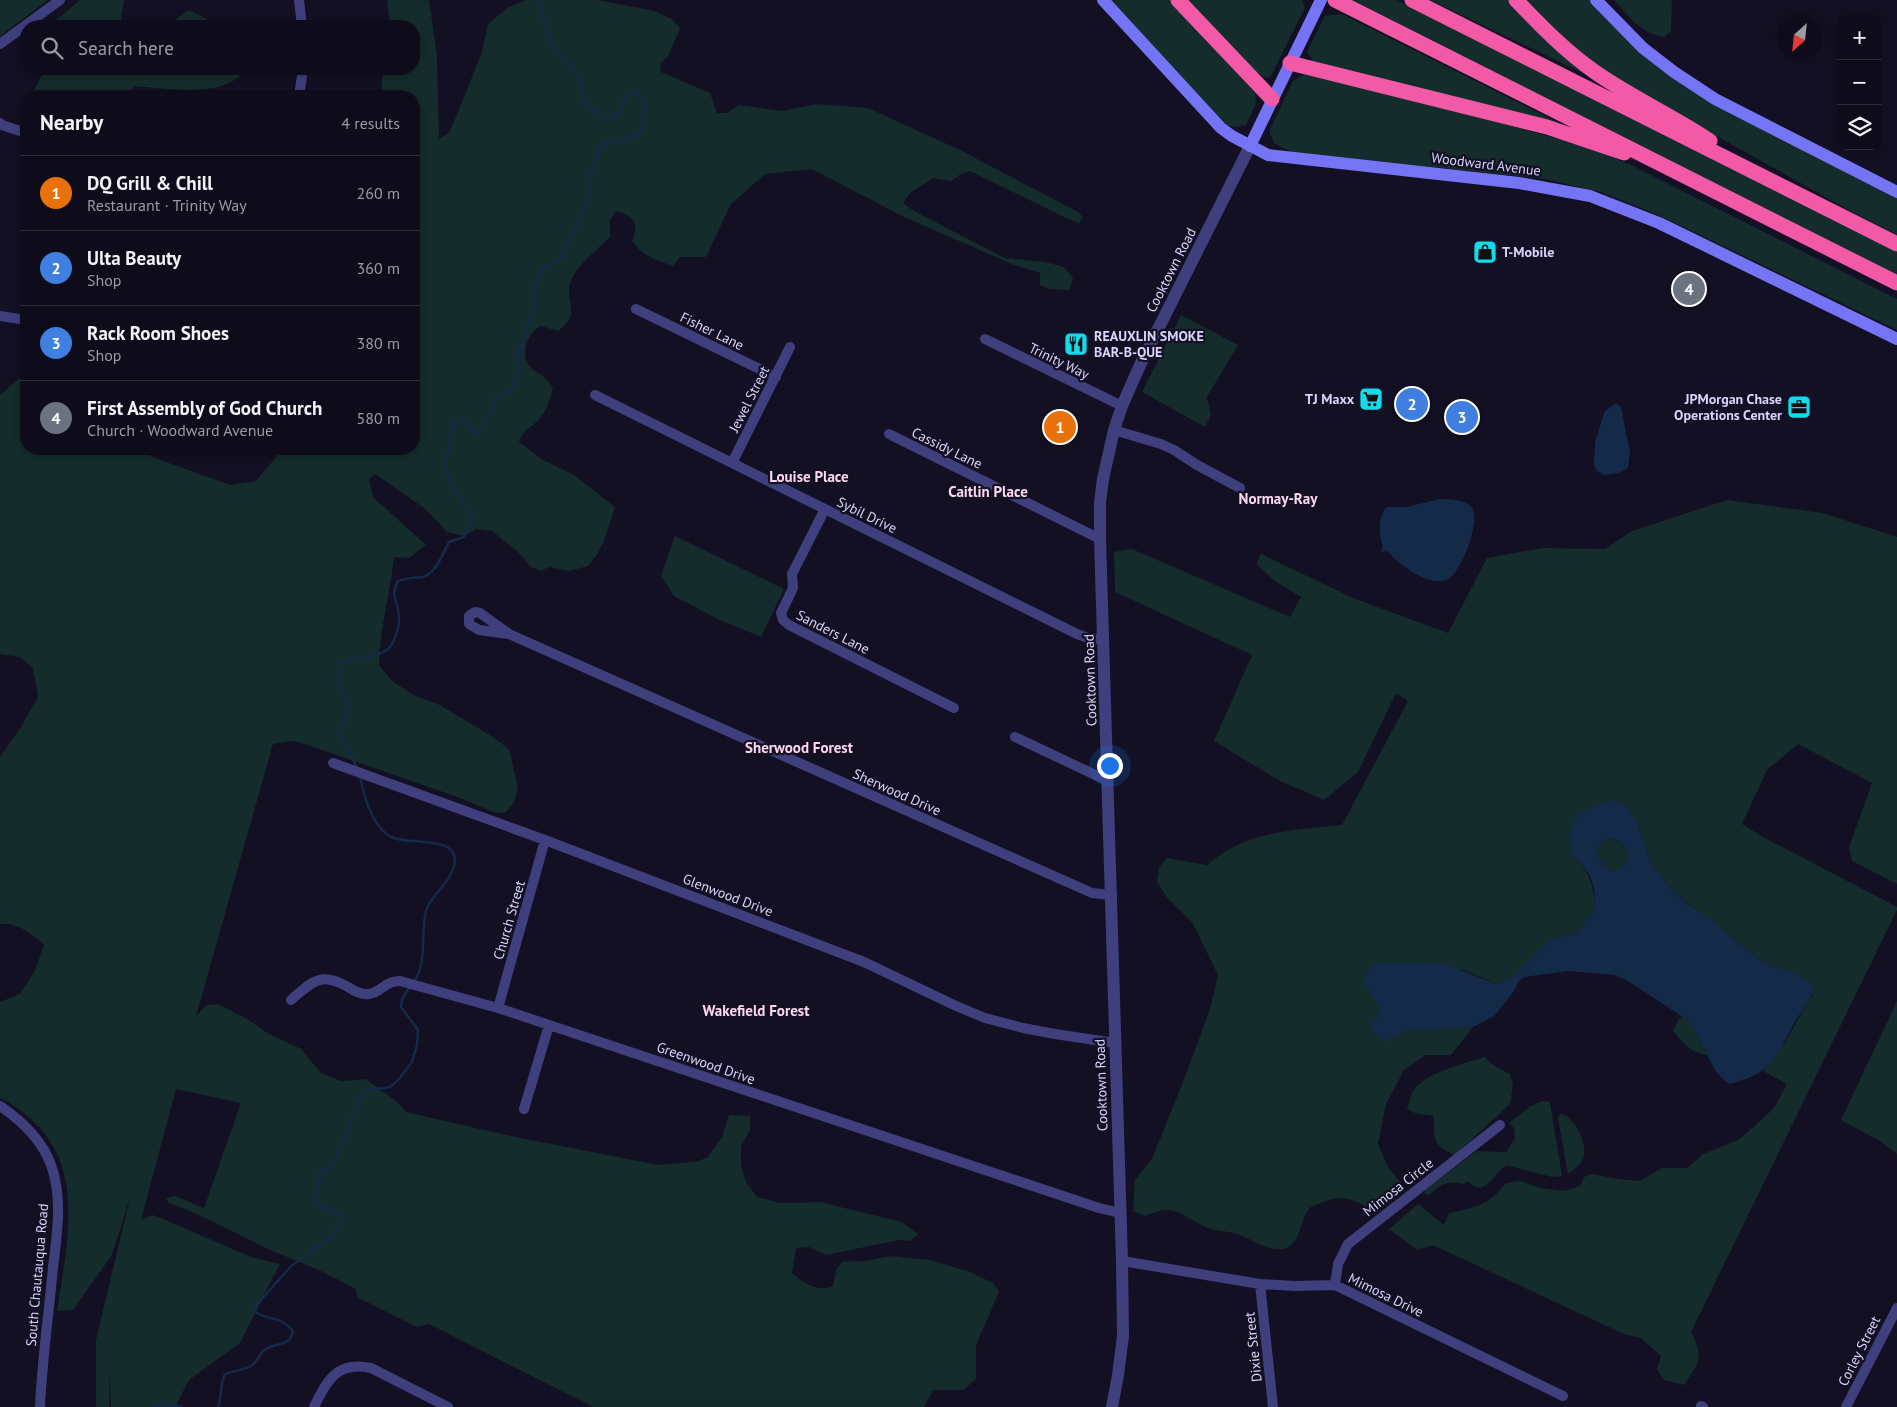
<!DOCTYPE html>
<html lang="en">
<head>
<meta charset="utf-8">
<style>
	body { margin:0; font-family:"PT Sans",sans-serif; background:#1c1a27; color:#f1f3f6 }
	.controls { position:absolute; right:15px; top:15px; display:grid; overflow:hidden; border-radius:10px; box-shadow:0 2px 8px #0003 }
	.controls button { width:45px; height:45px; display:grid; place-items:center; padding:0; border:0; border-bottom:1px solid #2e2c39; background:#0e0c1a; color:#f1f3f6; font:25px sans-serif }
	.compass { position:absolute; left:1777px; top:15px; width:45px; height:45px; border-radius:50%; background:#0e0c1a; box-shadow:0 2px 8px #0003; rotate:207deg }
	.you { position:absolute; left:1109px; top:765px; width:18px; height:18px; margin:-12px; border:4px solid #fff; border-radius:50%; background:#1a73e8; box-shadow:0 0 0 8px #1a73e833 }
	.badge { display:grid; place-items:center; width:32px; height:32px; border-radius:50%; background:#13dbea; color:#fff; font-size:16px; font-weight:700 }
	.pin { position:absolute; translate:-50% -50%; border:2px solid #fff; box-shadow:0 1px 5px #0006 }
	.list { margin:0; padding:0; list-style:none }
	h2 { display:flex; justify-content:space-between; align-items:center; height:65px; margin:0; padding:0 20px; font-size:21px }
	h2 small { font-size:16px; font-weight:400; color:#9b9ba2 }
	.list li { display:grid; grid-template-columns:32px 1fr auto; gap:15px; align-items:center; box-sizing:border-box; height:75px; padding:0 20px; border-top:1px solid #2e2c39 }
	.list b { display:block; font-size:19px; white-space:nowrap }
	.list p { margin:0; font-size:16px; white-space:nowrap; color:#9b9ba2 }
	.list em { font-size:16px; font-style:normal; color:#9b9ba2 }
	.icon { flex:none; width:28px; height:28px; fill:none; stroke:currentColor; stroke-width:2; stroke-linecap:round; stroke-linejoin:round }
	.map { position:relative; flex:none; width:1897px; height:1407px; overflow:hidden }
	.search { position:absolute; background:#0e0c1a; box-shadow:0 2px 8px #0003; left:20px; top:20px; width:400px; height:55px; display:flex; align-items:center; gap:12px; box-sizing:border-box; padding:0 18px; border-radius:20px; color:#9b9ba2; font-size:19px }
	.panel { position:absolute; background:#0e0c1a; box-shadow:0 2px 8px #0003; left:20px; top:90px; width:400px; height:365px; border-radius:20px }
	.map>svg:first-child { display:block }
</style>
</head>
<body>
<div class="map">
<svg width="1897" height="1407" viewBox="0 0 1897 1407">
	<rect width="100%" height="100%" fill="#131023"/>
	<!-- green -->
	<path fill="#142c2b" d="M0 0H48L0 36Z
		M80 0H124L121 17 125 26H49Z
		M387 0H429L437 57 439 139 449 133 460 107 482 52 488 24 507 8 526 0H598L655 11 673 20 680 28 668 57 660 63 661 72 710 93 717 113H727L739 105 782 111 817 104 868 108 960 150 1078 212 1083 217 1079 223 1064 217 970 171 961 174 951 181 933 178C921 187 910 189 903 203L914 211 1005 258 1045 262 1064 267 1073 278 1069 290 1049 289 1040 285V273L1014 265 904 217 812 169 765 174 731 204 706 257H680L673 266C658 261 641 255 632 241 640 222 633 216 616 211L610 220V237C598 249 577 265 571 281 563 300 583 315 558 331L541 326C528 333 519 353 530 367 533 371 539 373 543 376 547 379 550 384 553 388 550 398 547 410 540 418 531 429 525 426 519 442L543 460 574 475 615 507 604 541 596 556 588 566 569 571 549 567 541 571 531 567 517 551 492 531 476 529 465 536 447 532 424 508 375 474 369 479 373 497 426 545 409 558 394 557C390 593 380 628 379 665L391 680 413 695 440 705 488 734 509 749 518 788 514 802 506 812 495 813 463 799 308 745 293 741 273 744 196 1016 206 1005 218 1004 247 1019 269 1034 301 1049 321 1073 341 1081 366 1079 397 1102 406 1112 506 1135 658 1165 694 1162 707 1158 722 1137 729 1115 750 1116V1130L741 1146V1166L746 1182 757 1197 780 1203 820 1202 902 1222 918 1234 910 1241 899 1240 826 1255 809 1247 796 1248 792 1273C803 1283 818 1293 833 1286L836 1270 842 1262 864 1261 891 1256 930 1260 970 1272 993 1283 999 1292 976 1345V1379L963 1390H933L924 1407H593L429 1324 417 1327 357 1297 356 1289 319 1270 270 1250 197 1214 169 1203 166 1198 175 1196 204 1208 241 1103 176 1089 141 1220 152 1215 161 1218 251 1257 280 1264 240 1343 189 1380 175 1407H111L110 1374 109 1407H96V1340L131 1194 112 1255 73 1310 57 1311C70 1228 90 1144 0 1098V1002L20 994 35 970 44 945C33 934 16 922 0 924V757L21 727 38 697 33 668 20 657 0 654V395L22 376 26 375V449H136L163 461 230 485 256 481 283 449H414V96L381 95 382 78 385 69H414V26H390Z
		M1107 0H1171L1255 93 1256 104 1246 125 1234 127 1227 125Z
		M1188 0H1302L1305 7 1271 76 1266 78 1255 72Z
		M1347 0H1397L1897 252V277Z
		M1430 0H1512L1589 76Z
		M1525 0H1590L1609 21 1648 57 1897 196V235L1854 213 1620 82 1574 48Z
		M1614 0H1672L1671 31 1664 37C1639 32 1631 18 1614 0Z
		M189 10 207 19 208 26H166Z
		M1342 14 1571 129 1314 62 1307 52 1325 16Z
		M42 69H245C227 100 164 88 134 86L129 93 136 96H32L42 74Z
		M1304 74 1430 104 1562 140 1602 153 1629 164 1897 299V330L1663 217 1601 192 1545 179 1434 167 1407 166 1291 152 1274 143 1270 134V129L1293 81Z
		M1181 315 1238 345 1207 397 1211 415 1205 427 1142 392Z
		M1727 500 1823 513 1897 537V884L1852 861 1849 847 1872 783 1798 744 1767 770 1742 824 1763 837 1897 907V910L1691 1332C1704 1359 1700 1360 1684 1385L1664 1380 1657 1369 1661 1356 1641 1338 1624 1334 1433 1245 1417 1250 1389 1229 1418 1204 1444 1225 1449 1213C1476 1207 1488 1206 1506 1183L1520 1181 1540 1188 1564 1191 1580 1186 1584 1177 1592 1174 1619 1179 1640 1181 1662 1168H1687L1703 1154 1738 1140 1759 1122 1774 1108 1787 1084 1763 1071C1784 1049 1796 1020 1813 995L1796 973 1766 964 1734 940 1710 918 1687 904 1673 891 1651 863 1637 823 1571 852C1590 876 1593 878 1595 909L1577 933 1549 940 1510 979 1496 984 1464 970 1379 962 1371 965 1366 975 1380 1008 1377 1017 1405 1031 1473 1027 1451 1055H1426L1404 1070 1386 1104 1378 1144 1389 1169 1405 1187 1372 1211C1355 1199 1343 1194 1323 1202 1319 1204 1313 1205 1310 1208 1299 1220 1301 1252 1277 1249 1262 1248 1251 1239 1238 1234 1230 1231 1220 1232 1212 1229 1182 1220 1181 1200 1145 1216L1133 1211 1135 1180 1152 1159 1185 1077 1210 1009 1218 975 1192 922 1168 899 1157 882 1159 868 1167 858 1207 865C1246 831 1293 830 1342 825L1408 701 1396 693 1358 772 1324 800 1278 780 1214 741 1252 655 1115 592 1114 552 1132 549 1290 617 1301 597 1276 582 1256 564 1261 554 1353 598 1448 633 1487 558 1543 548 1605 549 1632 531Z
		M675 536 784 589 761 637 720 620 674 596 661 576Z
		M1612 838C1622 842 1626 846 1629 856L1624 865 1616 871C1603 868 1600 861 1596 849L1604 841Z
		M1897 1001V1154L1880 1141 1841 1120Z
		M1683 1016 1692 1026 1707 1055C1695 1055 1678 1040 1673 1030L1679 1019Z
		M1485 1057 1490 1063 1510 1074 1513 1084 1510 1104 1455 1155C1432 1145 1434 1139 1434 1116L1415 1113 1407 1109C1409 1102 1411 1093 1416 1087 1430 1072 1465 1063 1485 1057Z
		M1542 1101 1550 1102 1562 1176 1552 1177 1506 1165C1494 1175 1483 1199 1468 1181L1464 1184C1447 1181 1442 1183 1429 1195L1425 1194V1190L1477 1151 1506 1152 1515 1138 1514 1128 1509 1123 1529 1107Z
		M1560 1114C1575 1115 1587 1144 1584 1156 1582 1164 1574 1170 1568 1174L1558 1118Z"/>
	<!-- water -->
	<path fill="#142a49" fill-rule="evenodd" d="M1616 403 1621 408 1630 452 1628 468 1619 473 1603 475 1596 470 1594 464 1595 442 1605 411Z
		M1439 499C1449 499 1465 499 1472 508 1481 521 1461 575 1446 580 1428 587 1399 564 1387 551L1381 552V550L1383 548C1379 535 1377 517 1387 507H1407Z
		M1615 800 1627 808 1637 823 1651 863 1673 891 1687 904 1710 918 1734 940 1766 964 1796 973 1815 987C1812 998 1805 1007 1798 1017 1775 1054 1778 1072 1730 1084L1725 1081 1715 1070 1692 1026 1686 1019 1628 981 1615 975 1568 971 1524 977 1519 981 1514 991 1494 1016 1473 1027 1405 1031 1385 1042 1372 1031 1373 1021 1377 1017 1380 1008 1366 986V975L1371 965 1379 962 1395 963H1443L1496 984 1510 979 1549 940 1577 933 1595 909 1594 889 1590 875 1571 852 1569 835 1577 816 1598 804ZM1612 838C1622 842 1626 846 1629 856L1624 865 1616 871C1603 868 1600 861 1596 849L1604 841Z"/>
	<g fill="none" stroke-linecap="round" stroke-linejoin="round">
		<!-- stream -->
		<path stroke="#142a49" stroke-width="2.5" d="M358 769 339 734C342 727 347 716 347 708 346 694 336 682 339 667 343 653 377 662 390 647 396 640 400 623 399 614 397 601 390 594 398 581 406 578 413 578 422 577 436 574 443 553 449 542L464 537 472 520V514L452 486 444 467 448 451 450 436 455 422 459 420 468 425 475 433 479 432 491 411 495 399 512 388 518 374 520 349 527 327 535 308 534 287 540 272 543 268 560 259 565 251 590 195 592 168 599 150 606 143 637 136 643 128 646 105 639 95 633 93 626 96C623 102 622 109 618 114 609 125 592 112 586 103 582 95 582 85 579 77 574 66 562 60 556 51 546 36 544 17 538 0
			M360 777C364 796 372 827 391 837 410 846 462 834 454 866 449 885 431 894 426 911 420 935 428 960 414 982
			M155 1407 163 1403 181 1407
			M218 1407C222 1396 220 1384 225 1374 233 1371 243 1370 251 1366 258 1362 259 1353 266 1349 277 1342 290 1347 293 1331 279 1314 269 1322 254 1311V1308L291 1266 330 1238 343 1221C343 1204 318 1214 314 1200 314 1196 317 1192 318 1189 320 1183 319 1179 320 1173L324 1169H328L336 1160 340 1148 347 1138 352 1118 364 1093 370 1090 390 1087 398 1080 412 1062 417 1045 418 1030 401 1007 402 999 410 986"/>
		<!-- minor -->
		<path stroke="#3f3f7e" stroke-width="10" d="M299 0 302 26
			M0 44 60 0
			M299 96 303 69
			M0 123 2 125 26 133
			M636 309 776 377
			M0 316 26 320
			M985 339 1122 406
			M595 395 1077 634 1088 638 1103 639
			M1114 430 1161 444 1174 450 1197 465 1240 488
			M889 434 1100 539
			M732 463 790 347
			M825 509 792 574 793 588 781 613 783 620 789 625 954 708
			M509 634 479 630 469 624V616L475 612 480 613 509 634 1092 893 1112 895
			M1015 737 1108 781
			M333 763 545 840 864 962 954 1005 985 1018 1023 1028 1055 1034 1115 1043
			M291 1000C312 982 320 971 348 987 354 991 361 995 369 994 381 993 384 981 400 981L498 1008 1099 1208 1120 1213
			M498 1008 545 840
			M0 1106C22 1121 42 1140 51 1165 63 1198 57 1234 53 1267 49 1313 42 1360 40 1407
			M524 1109 549 1025
			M1122 1261 1260 1284 1295 1286 1335 1285 1563 1396
			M1260 1284 1273 1407
			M1335 1285 1338 1264 1348 1244 1500 1125
			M1701 1406 1703 1407
			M314 1407C327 1380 337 1361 371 1368L448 1407
			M1846 1407 1897 1308"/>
		<!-- tertiary -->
		<path stroke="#3f3f7e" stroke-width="12" d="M1112 1407 1118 1375 1123 1336 1122 1261 1100 539V502L1103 479 1114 430 1122 406 1140 365 1250 146"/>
		<!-- secondary -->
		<path stroke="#7474f4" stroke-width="12" d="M1103 0 1221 128 1232 136 1268 155 1519 183 1590 196 1659 223 1897 339
			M1596 0 1643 48 1674 72 1715 99 1897 192
			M1250 146 1321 0"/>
		<!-- motorway -->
		<path stroke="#f25aa7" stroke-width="15" d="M1178 0 1272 99
			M1335 0 1897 283
			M1412 0 1897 244
			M1516 0C1541 26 1565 51 1595 72 1632 98 1673 116 1710 141
			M1290 63 1547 127 1624 153"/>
	</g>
	<!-- icons -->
	<defs>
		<g id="shop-square" transform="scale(1.25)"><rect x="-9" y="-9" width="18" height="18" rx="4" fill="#13dbea" stroke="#131023"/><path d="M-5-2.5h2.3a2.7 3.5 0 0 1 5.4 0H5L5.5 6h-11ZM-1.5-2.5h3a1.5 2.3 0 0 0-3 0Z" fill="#111"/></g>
		<g id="restaurant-square" transform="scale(1.25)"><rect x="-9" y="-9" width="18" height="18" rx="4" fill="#13dbea" stroke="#131023"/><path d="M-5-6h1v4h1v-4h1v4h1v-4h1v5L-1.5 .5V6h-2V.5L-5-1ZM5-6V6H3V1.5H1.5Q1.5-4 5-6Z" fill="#111"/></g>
		<g id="supermarket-square" transform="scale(1.25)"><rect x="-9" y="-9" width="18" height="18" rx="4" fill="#13dbea" stroke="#131023"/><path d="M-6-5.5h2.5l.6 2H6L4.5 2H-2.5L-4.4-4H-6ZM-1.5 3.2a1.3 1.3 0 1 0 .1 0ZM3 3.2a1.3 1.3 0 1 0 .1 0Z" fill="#111"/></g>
		<g id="office-square" transform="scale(1.25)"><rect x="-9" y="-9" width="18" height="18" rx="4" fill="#13dbea" stroke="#131023"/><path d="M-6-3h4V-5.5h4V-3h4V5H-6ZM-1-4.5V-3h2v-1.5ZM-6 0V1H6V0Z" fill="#111"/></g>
	</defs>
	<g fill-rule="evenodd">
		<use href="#shop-square" x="1485" y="252"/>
		<use href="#restaurant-square" x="1076" y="344"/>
		<use href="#supermarket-square" x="1371" y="399"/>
		<use href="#office-square" x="1799" y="407"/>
	</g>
	<g text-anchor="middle" stroke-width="4.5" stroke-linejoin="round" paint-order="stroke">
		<!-- street labels -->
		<g font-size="14" fill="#d8d5fc" stroke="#131023">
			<text transform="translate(1486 164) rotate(7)" y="5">Woodward Avenue</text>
			<text transform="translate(1171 270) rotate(-63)" y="5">Cooktown Road</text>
			<text transform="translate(712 331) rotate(26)" y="5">Fisher Lane</text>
			<text transform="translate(1059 361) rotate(26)" y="5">Trinity Way</text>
			<text transform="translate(749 399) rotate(-63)" y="5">Jewel Street</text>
			<text transform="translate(947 448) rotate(26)" y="5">Cassidy Lane</text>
			<text transform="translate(867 515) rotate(26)" y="5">Sybil Drive</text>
			<text transform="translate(833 632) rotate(27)" y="5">Sanders Lane</text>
			<text transform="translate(1090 680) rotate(-92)" y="5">Cooktown Road</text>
			<text transform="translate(897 792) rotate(24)" y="5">Sherwood Drive</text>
			<text transform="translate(728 895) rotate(21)" y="5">Glenwood Drive</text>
			<text transform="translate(509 920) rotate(-74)" y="5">Church Street</text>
			<text transform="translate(706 1063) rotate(19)" y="5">Greenwood Drive</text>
			<text transform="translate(1101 1085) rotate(-92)" y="5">Cooktown Road</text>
			<text transform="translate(1398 1187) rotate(-38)" y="5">Mimosa Circle</text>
			<text transform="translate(37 1275) rotate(-85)" y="5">South Chautauqua Road</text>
			<text transform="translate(1386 1295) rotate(26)" y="5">Mimosa Drive</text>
			<text transform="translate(1253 1347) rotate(-96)" y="5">Dixie Street</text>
			<text transform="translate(1859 1351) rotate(-63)" y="5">Corley Street</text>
		</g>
		<!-- poi labels -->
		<g font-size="14" font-weight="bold" fill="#d8d5fc" stroke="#131023" text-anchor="start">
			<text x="1502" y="257">T-Mobile</text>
			<text x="1094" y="341">REAUXLIN SMOKE<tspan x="1094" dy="16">BAR-B-QUE</tspan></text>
			<text x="1354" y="404" text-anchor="end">TJ Maxx</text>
			<text x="1782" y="404" text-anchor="end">JPMorgan Chase<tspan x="1782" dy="16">Operations Center</tspan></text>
		</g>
		<!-- neighbourhood labels -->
		<g font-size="15" font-weight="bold" fill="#fcd7ef" stroke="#131023">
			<text x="809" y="482">Louise Place</text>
			<text x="988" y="497">Caitlin Place</text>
			<text x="1278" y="504">Normay-Ray</text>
			<text x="799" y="753">Sherwood Forest</text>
			<text x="756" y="1016">Wakefield Forest</text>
		</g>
	</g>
</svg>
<div class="controls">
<button>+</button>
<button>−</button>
<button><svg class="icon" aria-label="layers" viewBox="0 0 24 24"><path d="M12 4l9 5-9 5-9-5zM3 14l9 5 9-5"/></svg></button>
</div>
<svg class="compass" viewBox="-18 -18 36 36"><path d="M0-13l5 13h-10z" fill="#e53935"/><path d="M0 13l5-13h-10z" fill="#9b9ba2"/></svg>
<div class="you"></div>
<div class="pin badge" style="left:1060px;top:427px;background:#e8710a">1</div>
<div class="pin badge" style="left:1412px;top:404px;background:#3f7fe0">2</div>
<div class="pin badge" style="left:1462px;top:417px;background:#3f7fe0">3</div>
<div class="pin badge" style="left:1689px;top:289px;background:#6b7280">4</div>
<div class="search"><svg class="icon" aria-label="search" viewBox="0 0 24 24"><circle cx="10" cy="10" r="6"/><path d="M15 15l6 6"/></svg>Search here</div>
<section class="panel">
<h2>Nearby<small>4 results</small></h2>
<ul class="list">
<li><span class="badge" style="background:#e8710a">1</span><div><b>DQ Grill &amp; Chill</b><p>Restaurant · Trinity Way</p></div><em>260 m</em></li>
<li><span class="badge" style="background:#3f7fe0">2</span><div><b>Ulta Beauty</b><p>Shop</p></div><em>360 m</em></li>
<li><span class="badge" style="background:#3f7fe0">3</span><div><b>Rack Room Shoes</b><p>Shop</p></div><em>380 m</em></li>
<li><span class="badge" style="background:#6b7280">4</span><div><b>First Assembly of God Church</b><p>Church · Woodward Avenue</p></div><em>580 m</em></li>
</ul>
</section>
</div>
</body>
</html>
